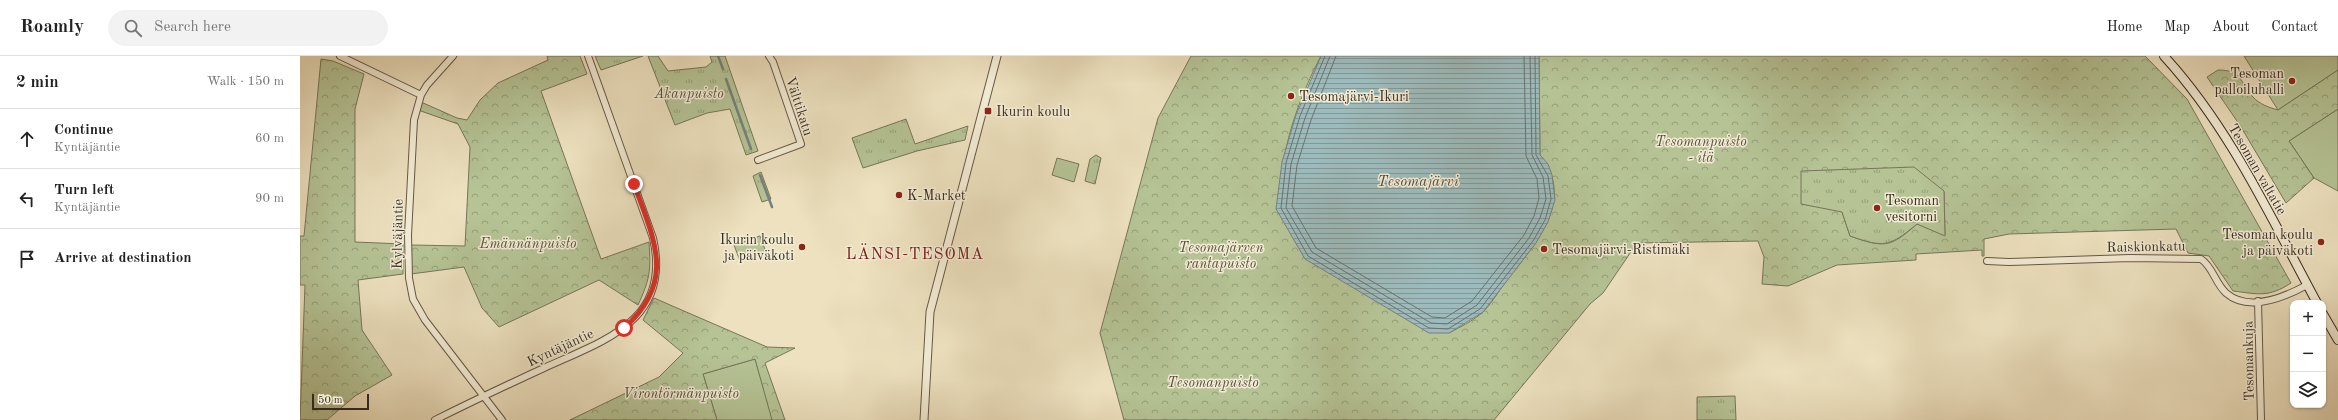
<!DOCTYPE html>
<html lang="en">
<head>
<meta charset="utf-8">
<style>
	body { margin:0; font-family:"Old Standard TT",serif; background:#f2f2f2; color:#222 }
	.controls { position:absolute; right:12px; bottom:12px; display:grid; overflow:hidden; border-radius:8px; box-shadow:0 1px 3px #0004 }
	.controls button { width:36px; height:36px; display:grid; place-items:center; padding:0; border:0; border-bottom:1px solid #e0e0e0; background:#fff; color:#222; font:20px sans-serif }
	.scale { position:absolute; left:12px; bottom:10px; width:57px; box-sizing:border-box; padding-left:4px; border:2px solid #382a1f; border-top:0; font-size:11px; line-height:14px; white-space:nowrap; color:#382a1f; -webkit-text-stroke:3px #f3ecd5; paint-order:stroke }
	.stop { position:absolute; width:12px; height:12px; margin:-9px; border:3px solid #d93025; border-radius:50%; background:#fff }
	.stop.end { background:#d93025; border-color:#fff; box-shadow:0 1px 4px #0008 }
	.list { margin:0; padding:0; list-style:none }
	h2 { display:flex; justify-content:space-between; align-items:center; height:52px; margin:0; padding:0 16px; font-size:17px }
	h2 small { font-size:13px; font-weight:400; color:#767676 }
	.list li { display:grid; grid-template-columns:26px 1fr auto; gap:12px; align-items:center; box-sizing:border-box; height:60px; padding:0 16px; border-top:1px solid #e0e0e0 }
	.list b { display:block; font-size:15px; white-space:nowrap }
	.list p { margin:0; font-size:13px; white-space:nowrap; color:#767676 }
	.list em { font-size:13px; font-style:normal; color:#767676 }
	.icon { flex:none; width:22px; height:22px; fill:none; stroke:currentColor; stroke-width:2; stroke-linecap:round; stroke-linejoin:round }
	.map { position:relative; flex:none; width:2038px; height:364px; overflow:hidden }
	header { display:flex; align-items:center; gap:24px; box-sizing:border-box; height:56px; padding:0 20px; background:#fff; border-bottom:1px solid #e0e0e0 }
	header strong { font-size:19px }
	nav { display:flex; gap:22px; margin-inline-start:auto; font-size:14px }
	.search { width:280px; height:36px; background:#f2f2f2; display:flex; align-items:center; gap:10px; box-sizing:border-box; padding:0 14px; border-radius:22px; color:#767676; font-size:15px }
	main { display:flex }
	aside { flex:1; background:#fff }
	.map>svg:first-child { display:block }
</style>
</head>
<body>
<header>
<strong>Roamly</strong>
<div class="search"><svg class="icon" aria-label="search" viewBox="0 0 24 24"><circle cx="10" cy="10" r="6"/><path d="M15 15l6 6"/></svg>Search here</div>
<nav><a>Home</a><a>Map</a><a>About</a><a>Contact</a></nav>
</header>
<main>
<aside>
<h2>2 min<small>Walk · 150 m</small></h2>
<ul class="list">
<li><svg class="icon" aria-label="ahead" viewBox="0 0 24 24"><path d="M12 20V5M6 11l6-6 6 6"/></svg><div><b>Continue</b><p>Kyntäjäntie</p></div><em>60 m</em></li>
<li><svg class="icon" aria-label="left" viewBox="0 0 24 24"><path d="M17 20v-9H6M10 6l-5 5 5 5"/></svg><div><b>Turn left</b><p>Kyntäjäntie</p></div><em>90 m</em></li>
<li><svg class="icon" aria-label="arrive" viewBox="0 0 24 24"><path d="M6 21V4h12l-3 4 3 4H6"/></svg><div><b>Arrive at destination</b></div></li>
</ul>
</aside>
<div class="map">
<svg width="2038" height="364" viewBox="0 0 2038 364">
	<defs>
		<pattern id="forest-crowns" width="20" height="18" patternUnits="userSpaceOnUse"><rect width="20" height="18" fill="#b5c395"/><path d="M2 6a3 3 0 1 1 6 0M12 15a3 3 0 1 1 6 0" fill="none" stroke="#949f79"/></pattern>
		<pattern id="park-tufts" width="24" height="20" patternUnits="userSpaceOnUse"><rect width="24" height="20" fill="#b5c395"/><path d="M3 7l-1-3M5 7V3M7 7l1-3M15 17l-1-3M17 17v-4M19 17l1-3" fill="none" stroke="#949f79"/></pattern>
		<pattern id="water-rules" width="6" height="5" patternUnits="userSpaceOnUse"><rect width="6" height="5" fill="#9dbbbc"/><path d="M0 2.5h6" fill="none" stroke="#819898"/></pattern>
	</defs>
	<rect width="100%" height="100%" fill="#ede1bf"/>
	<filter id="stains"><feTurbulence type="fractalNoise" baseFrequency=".005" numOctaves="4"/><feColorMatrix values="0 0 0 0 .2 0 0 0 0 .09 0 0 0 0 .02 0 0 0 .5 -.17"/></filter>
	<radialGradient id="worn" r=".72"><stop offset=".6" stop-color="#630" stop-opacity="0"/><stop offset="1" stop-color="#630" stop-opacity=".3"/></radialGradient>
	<!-- grass -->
	<path fill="#b5c395" stroke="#76765a" d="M1944 0H2038V14L1978 54Z
		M2038 53V135L2014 122 1989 85Z
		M757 102 779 108 774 126 752 119Z
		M460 180 466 196 440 205 434 189Z
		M455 303 473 364H417L403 318Z"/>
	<!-- forest -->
	<path fill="url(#forest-crowns)" stroke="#76765a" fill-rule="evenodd" d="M247 0H280L287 18 241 35 301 203 349 186C351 215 350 223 338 249L299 224 199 271 182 252 164 211 111 218V189L165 190 170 91 158 68 118 54 121 46 157 62 167 64 180 44 198 27 248 4Z
		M891 0H1021C1001 38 983 86 981 129L1149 277C1160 271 1173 265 1183 256 1193 246 1201 231 1210 220 1238 185 1275 143 1240 99L1239 0H1845L1887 43 1991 227C1968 242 1958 238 1933 235L1909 200 1888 197 1876 173 1709 178 1684 183V200H1682V194L1616 198V204L1537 209 1488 230 1462 228 1464 201 1458 185 1337 187 1303 237 1290 248 1194 364H824L800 277 858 62ZM1644 136 1645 179 1617 168C1590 192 1584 192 1550 180L1542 156Z
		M21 3 33 5 64 18 55 53V186L103 188V218L58 224 62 274 92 319 55 340 27 364H0L5 229H0V180H4Z
		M1918 14C1944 14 1939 27 1953 41 1959 48 1970 52 1978 54L2038 14V53L1989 85 2014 122 1986 147 1941 71 1907 21Z
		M354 242 467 291 495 292 465 307 485 364H472L455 303 403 318 417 364H270L359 321 383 297 343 264Z"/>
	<!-- park -->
	<path fill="url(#park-tufts)" stroke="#76765a" d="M295 0H343L301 14Z
		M348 0H358L368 15 406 11 412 6 410 0H425L458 95 446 99 430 53 407 57 375 69Z
		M606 63 615 88 668 70 665 84 617 95 563 112 552 82Z
		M796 99 801 102 795 128 785 125 790 103Z
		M1614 111 1644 135 1645 180 1617 168C1589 191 1585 192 1550 180L1542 156 1501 148V115Z
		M461 116 471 143 462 146 453 120Z
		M1435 340 1436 364H1397V341Z"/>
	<!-- water -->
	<path fill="url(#water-rules)" stroke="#75817d" d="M1021 0H1239L1240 99 1248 108 1252 119 1255 144 1248 166 1236 187 1183 256 1149 277H1129L1005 203 976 153 982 106 996 59Z"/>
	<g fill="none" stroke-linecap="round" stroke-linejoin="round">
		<!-- shore -->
		<path stroke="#6a726e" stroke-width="1" d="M1025 0 1000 60 986 107 981 152 1008 200 1129 272 1148 273 1180 253 1233 185 1245 164 1251 143 1248 120 1236 99 1235 0
			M1030 0 1005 62 991 108 986 152 1012 196 1131 267 1147 268 1177 249 1229 182 1240 162 1246 143 1243 121 1232 99 1230 0
			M1036 0 1011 64 997 109 992 150 1016 192 1132 261 1145 262 1172 245 1224 179 1234 160 1239 142 1237 123 1226 100 1224 0"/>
		<!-- stream -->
		<path stroke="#75817d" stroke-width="2.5" d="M418 0 423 13
			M426 23 451 93
			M460 119 472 151"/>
		<!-- minor casing -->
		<g stroke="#655847" stroke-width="8">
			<path id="minor" d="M40 0 121 39
				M153 0 127 29 121 39 114 64 108 179 109 222 113 243 125 264 202 364
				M458 104 501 88 473 6 469 0
				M1687 205 1709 206 1830 202 1901 203C1913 211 1915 227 1926 237 1949 257 1985 241 2007 229
				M1958 245 1961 364
				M135 364C171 346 207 329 244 312 305 284 372 265 353 182L288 0"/>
		</g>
		<!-- tertiary casing -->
		<g stroke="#655847" stroke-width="9">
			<path id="tertiary" d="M624 364 630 256 697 0"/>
		</g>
		<!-- secondary casing -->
		<g stroke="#382a1f" stroke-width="10">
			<path id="secondary" d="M1864 0C1930 72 1971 162 2017 247
				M2023 258 2038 284"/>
		</g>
		<!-- minor -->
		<use href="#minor" stroke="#f3ecd5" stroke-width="6"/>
		<!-- tertiary -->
		<use href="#tertiary" stroke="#f3ecd5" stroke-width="7"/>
		<!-- secondary -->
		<use href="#secondary" stroke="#f3ecd5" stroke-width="8"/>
	</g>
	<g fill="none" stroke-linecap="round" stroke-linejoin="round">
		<!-- route -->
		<path stroke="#d93025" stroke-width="5" d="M324 272C377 225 354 184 334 128"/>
	</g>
	<!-- markers -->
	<g fill="#8f2418" stroke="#f3ecd5" stroke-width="1.5">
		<circle cx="1992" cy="25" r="4"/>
		<circle cx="991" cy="40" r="4"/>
		<rect x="684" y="51" width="8" height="8" rx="2"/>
		<circle cx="599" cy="139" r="4"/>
		<circle cx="1577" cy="152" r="4"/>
		<circle cx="2021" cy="186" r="4"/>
		<circle cx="502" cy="191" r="4"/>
		<circle cx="1244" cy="193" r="4"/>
	</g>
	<g text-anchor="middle" stroke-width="3" stroke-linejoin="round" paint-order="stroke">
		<!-- poi labels -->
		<g font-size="14" fill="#382a1f" stroke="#f3ecd5" text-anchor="start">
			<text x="1984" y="22" text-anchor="end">Tesoman<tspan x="1984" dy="16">palloiluhalli</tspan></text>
			<text x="999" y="45">Tesomajärvi-Ikuri</text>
			<text x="696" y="60">Ikurin koulu</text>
			<text x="607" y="144">K-Market</text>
			<text x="1585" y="149">Tesoman<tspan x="1585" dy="16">vesitorni</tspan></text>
			<text x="2013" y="183" text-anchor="end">Tesoman koulu<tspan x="2013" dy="16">ja päiväkoti</tspan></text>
			<text x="494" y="188" text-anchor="end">Ikurin koulu<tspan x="494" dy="16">ja päiväkoti</tspan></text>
			<text x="1252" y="198">Tesomajärvi-Ristimäki</text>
		</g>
		<!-- park labels -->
		<g font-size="14" font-style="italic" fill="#57503c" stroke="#f3ecd5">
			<text x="389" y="42">Akanpuisto</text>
			<text x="1401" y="90">Tesomanpuisto<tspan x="1401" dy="16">- itä</tspan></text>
			<text x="228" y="192">Emännänpuisto</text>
			<text x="921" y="196">Tesomajärven<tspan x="921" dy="16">rantapuisto</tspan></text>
			<text x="913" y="331">Tesomanpuisto</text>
			<text x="381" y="342">Virontörmänpuisto</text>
		</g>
		<!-- street labels -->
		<g font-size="14" fill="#382a1f" stroke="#f3ecd5">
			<text transform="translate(500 50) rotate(72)" y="5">Välttikatu</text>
			<text transform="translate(1958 113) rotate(60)" y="5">Tesoman valtatie</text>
			<text transform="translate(97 178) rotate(-89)" y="5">Kylväjäntie</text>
			<text transform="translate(1846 190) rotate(-1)" y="5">Raiskionkatu</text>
			<text transform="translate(260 291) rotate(-25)" y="5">Kyntäjäntie</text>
			<text transform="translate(1948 305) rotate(-91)" y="5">Tesomankuja</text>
		</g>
		<!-- water labels -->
		<g font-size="15" font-style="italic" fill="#514e46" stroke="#f3ecd5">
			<text x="1118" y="130">Tesomajärvi</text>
		</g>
		<!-- quarter labels -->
		<g font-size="16" letter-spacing="1" fill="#7a1f14" stroke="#f3ecd5">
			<text x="615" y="203">LÄNSI-TESOMA</text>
		</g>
	</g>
	<rect width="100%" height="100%" filter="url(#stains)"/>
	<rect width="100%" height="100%" fill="url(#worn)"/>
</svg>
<div class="controls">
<button>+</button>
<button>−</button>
<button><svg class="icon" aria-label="layers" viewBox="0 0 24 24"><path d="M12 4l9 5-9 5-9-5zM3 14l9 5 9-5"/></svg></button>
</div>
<div class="scale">50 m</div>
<div class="stop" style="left:324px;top:272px"></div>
<div class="stop end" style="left:334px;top:128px"></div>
</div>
</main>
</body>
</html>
